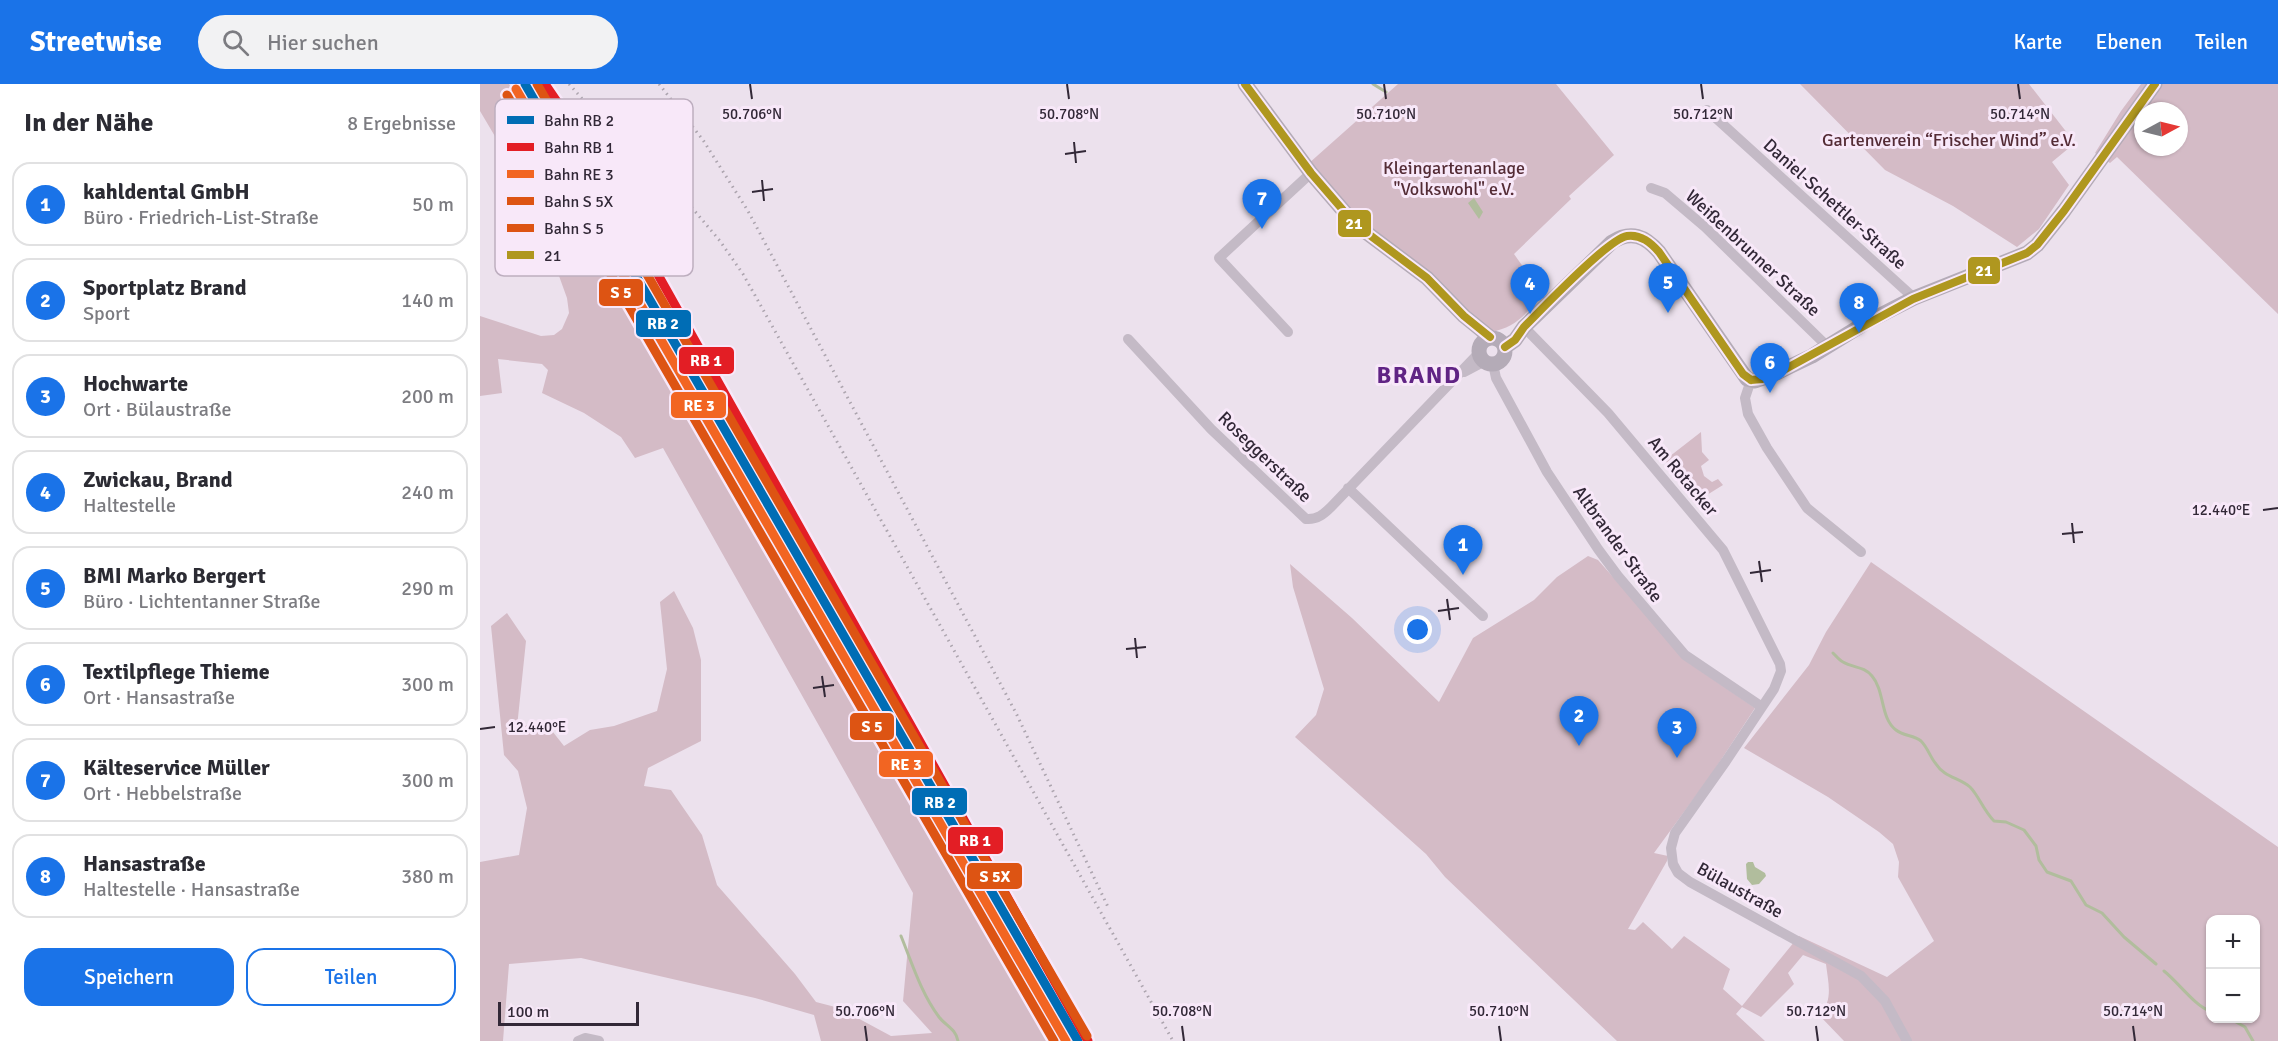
<!DOCTYPE html>
<html lang="de">
<head>
<meta charset="utf-8">
<style>
	body { margin:0; font-family:Signika,sans-serif; background:#f2f2f3; color:#2b2b33 }
	.controls { position:absolute; right:18px; bottom:18px; display:grid; overflow:hidden; border-radius:12px; box-shadow:0 2px 4px #0004 }
	.controls button { width:54px; height:54px; display:grid; place-items:center; padding:0; border:0; border-bottom:2px solid #e1e1e2; background:#fff; color:#2b2b33; font:30px sans-serif }
	.compass { position:absolute; left:1654px; top:18px; width:54px; height:54px; border-radius:50%; background:#fff; box-shadow:0 2px 4px #0004; rotate:83deg }
	.scale { position:absolute; left:18px; bottom:15px; width:141px; box-sizing:border-box; padding-left:6px; border:3px solid #322837; border-top:0; font-size:16px; line-height:21px; white-space:nowrap; color:#322837; -webkit-text-stroke:4px #f8e8f9; paint-order:stroke }
	.you { position:absolute; left:938px; top:546px; width:21px; height:21px; margin:-15px; border:4px solid #fff; border-radius:50%; background:#1a73e8; box-shadow:0 0 0 9px #1a73e833 }
	.badge { display:grid; place-items:center; width:39px; height:39px; border-radius:50%; background:#1a73e8; color:#fff; font-size:20px; font-weight:700 }
	.pin { position:absolute; translate:-50% -50px; filter:drop-shadow(0 2px 3px #0008) }
	.pin::after { content:''; position:absolute; top:32px; width:21px; height:18px; background:inherit; clip-path:polygon(0 0,100% 0,50% 100%) }
	.list { margin:0; padding:0; list-style:none }
	h2 { display:flex; justify-content:space-between; align-items:center; height:78px; margin:0; padding:0 24px; font-size:26px }
	h2 small { font-size:20px; font-weight:400; color:#7c7c81 }
	.list li { display:grid; grid-template-columns:39px 1fr auto; gap:18px; align-items:center; box-sizing:border-box; height:84px; margin:0 12px 12px; padding:0 12px; border:2px solid #e1e1e2; border-radius:18px }
	.list b { display:block; font-size:22px; white-space:nowrap }
	.list p { margin:0; font-size:20px; white-space:nowrap; color:#7c7c81 }
	.list em { font-size:20px; font-style:normal; color:#7c7c81 }
	.actions { display:flex; gap:12px; padding:18px 24px }
	.actions a { flex:1; padding:14px 0; border:2px solid #1a73e8; border-radius:18px; text-align:center; font-size:21px; color:#1a73e8 }
	.actions .main { background:#1a73e8; color:#fff }
	.icon { flex:none; width:33px; height:33px; fill:none; stroke:currentColor; stroke-width:2; stroke-linecap:round; stroke-linejoin:round }
	.map { position:relative; flex:none; width:1798px; height:957px; overflow:hidden }
	header { display:flex; align-items:center; gap:36px; box-sizing:border-box; height:84px; padding:0 30px; background:#1a73e8; color:#fff }
	header strong { font-size:28px }
	nav { display:flex; gap:33px; margin-inline-start:auto; font-size:21px }
	.search { width:420px; height:54px; background:#f2f2f3; display:flex; align-items:center; gap:15px; box-sizing:border-box; padding:0 21px; border-radius:33px; color:#7c7c81; font-size:22px }
	main { display:flex }
	aside { flex:1; background:#fff }
	.map>svg:first-child { display:block }
</style>
</head>
<body>
<header>
<strong>Streetwise</strong>
<div class="search"><svg class="icon" aria-label="search" viewBox="0 0 24 24"><circle cx="10" cy="10" r="6"/><path d="M15 15l6 6"/></svg>Hier suchen</div>
<nav><a>Karte</a><a>Ebenen</a><a>Teilen</a></nav>
</header>
<main>
<aside>
<h2>In der Nähe<small>8 Ergebnisse</small></h2>
<ul class="list">
<li><span class="badge">1</span><div><b>kahldental GmbH</b><p>Büro · Friedrich-List-Straße</p></div><em>50 m</em></li>
<li><span class="badge">2</span><div><b>Sportplatz Brand</b><p>Sport</p></div><em>140 m</em></li>
<li><span class="badge">3</span><div><b>Hochwarte</b><p>Ort · Bülaustraße</p></div><em>200 m</em></li>
<li><span class="badge">4</span><div><b>Zwickau, Brand</b><p>Haltestelle</p></div><em>240 m</em></li>
<li><span class="badge">5</span><div><b>BMI Marko Bergert</b><p>Büro · Lichtentanner Straße</p></div><em>290 m</em></li>
<li><span class="badge">6</span><div><b>Textilpflege Thieme</b><p>Ort · Hansastraße</p></div><em>300 m</em></li>
<li><span class="badge">7</span><div><b>Kälteservice Müller</b><p>Ort · Hebbelstraße</p></div><em>300 m</em></li>
<li><span class="badge">8</span><div><b>Hansastraße</b><p>Haltestelle · Hansastraße</p></div><em>380 m</em></li>
</ul>
<div class="actions"><a class="main">Speichern</a><a>Teilen</a></div>
</aside>
<div class="map">
<svg width="1798" height="957" viewBox="0 0 1798 957">
	<rect width="100%" height="100%" fill="#ece1ed"/>
	<!-- green -->
	<path fill="#d4bbc6" fill-rule="evenodd" d="M0 0H29L190 282 267 423 378 611 478 787 548 898 581 957H341L334 931 275 914 101 874 29 880 23 957H0V778L39 771 47 724 38 687 24 671 11 542 27 529 46 557 37 643 65 638 84 662 110 646 134 642 177 627 187 585 180 518 194 507 213 544 221 576V657L168 684 164 702 191 706 222 751 237 801 315 890 336 918 359 924 411 952 452 949 423 917 433 809 183 364 155 374 141 353 104 329 62 309 68 286 62 280 18 275 22 309 0 312V232L61 252 74 251 82 245 89 229 87 214 66 156 32 81 0 27Z
		M918 0H1076L1134 71 1089 112 1091 115 1034 170 1063 211C1046 229 1036 244 1010 248L877 139 828 80Z
		M1320 0H1549L1595 59 1572 78 1589 101 1559 145 1537 163 1473 122 1405 86Z
		M1661 0H1798V230L1637 73 1630 79 1615 69 1641 27ZM1663 27H1699V63H1663Z
		M1221 348 1222 368 1229 376 1221 382 1224 392 1232 398 1238 395 1243 401 1214 419 1185 376Z
		M1108 472 1118 476 1209 579 1275 624 1231 691 1174 769 1188 772 1187 777 1148 845 1155 846 1163 838 1192 865 1204 852 1250 885 1243 905 1262 922 1319 852 1407 893 1454 857 1418 793 1419 778 1413 760 1399 748 1348 713 1264 664 1329 581 1346 548 1391 478 1798 763V957H1364L1339 931C1354 917 1348 898 1346 880L1323 871 1308 889 1314 900 1281 933 1262 923 1256 930 1285 957H1137L965 793 946 770 815 653 836 631 844 605 813 503 810 480 872 534 959 618 993 554 1054 516 1077 493ZM1730 836H1776V934H1730Z"/>
	<!-- water -->
	<path fill="#b1bd9d" d="M994 114 1003 128 999 135 988 119Z
		M1268 778H1273L1275 783 1285 789 1286 792 1279 800 1272 801 1267 795 1266 780Z"/>
	<g fill="none" stroke-linecap="round" stroke-linejoin="round">
		<!-- stream -->
		<path stroke="#b1bd9d" stroke-width="3" d="M893 0 906 8
			M1353 569C1356 572 1359 576 1363 578 1373 584 1384 582 1392 592 1405 607 1400 634 1416 646 1423 652 1434 651 1441 657 1448 664 1450 673 1456 680 1464 693 1480 694 1490 703 1499 712 1503 726 1514 737L1526 738 1544 746 1556 762 1559 776 1567 788 1591 797 1606 821 1622 829 1644 853 1676 880
			M421 852C432 879 441 909 459 933 466 942 476 945 478 957
			M1684 887C1698 898 1715 922 1730 927
			M1749 934 1765 943 1773 957"/>
		<!-- street -->
		<path stroke="#c4bac6" stroke-width="10" d="M1227 26 1434 214
			M1171 104 1185 109 1225 143 1348 263
			M1044 243 1128 329 1243 466 1300 580 1301 587 1294 605 1246 677 1195 749 1191 764 1193 780 1198 789 1210 798 1381 892 1405 917 1427 957
			M808 248 739 174 831 89
			M648 255 731 345 826 435C837 436 844 430 851 423L998 270
			M1013 280 1016 294 1067 388 1118 465 1138 492 1205 571 1282 623
			M984 288 1003 278
			M1271 296 1265 314 1268 330 1287 364 1327 424 1381 468
			M868 404 1003 532
			M98 957 105 954 119 957"/>
		<!-- secondary -->
		<path stroke="#b4abb7" stroke-width="15" d="M765 0 831 89 875 140 947 194 984 232 1010 253
			M999 267a13 13 0 1 1 26 0a13 13 0 1 1-26 0Z
			M1025 263 1035 256 1044 243 1132 158C1151 146 1165 152 1179 168L1267 295 1275 297 1294 290 1332 272 1387 238 1434 214 1547 169 1557 161 1584 127 1675 0"/>
		<!-- rail -->
		<path stroke="#aca4ae" stroke-width="3" stroke-dasharray="1.5 4.5" stroke-linecap="butt" d="M89 0 140 57 208 119 240 157 263 190 693 957
			M179 0 223 56 268 127 536 629 628 823"/>
		<!-- bus-1 casing -->
		<g stroke="#f8e8f9" stroke-width="12">
			<path id="bus-1" d="M765 0 831 89 875 140 947 194 984 232 1010 253
				M1025 263 1035 256 1044 243C1062 225 1128 155 1147 152 1161 150 1171 159 1179 168L1263 290 1271 296
				M1271 296 1282 295 1300 288 1433 215 1547 169 1557 161 1584 127 1675 0"/>
		</g>
		<!-- bus-1 -->
		<use href="#bus-1" stroke="#af971f" stroke-width="8"/>
		<!-- rail-1 casing -->
		<g stroke="#f8e8f9" stroke-width="14">
			<path id="rail-1" d="M45 0 598 957"/>
		</g>
		<!-- rail-2 casing -->
		<g stroke="#f8e8f9" stroke-width="14">
			<path id="rail-2" d="M65 0 91 38 117 82 608 957"/>
		</g>
		<!-- rail-3 casing -->
		<g stroke="#f8e8f9" stroke-width="14">
			<path id="rail-3" d="M36 5 586 957"/>
		</g>
		<!-- rail-4 casing -->
		<g stroke="#f8e8f9" stroke-width="14">
			<path id="rail-4" d="M57 0 607 952"/>
		</g>
		<!-- rail-5 casing -->
		<g stroke="#f8e8f9" stroke-width="14">
			<path id="rail-5" d="M27 11 574 957"/>
		</g>
		<!-- rail-1 -->
		<use href="#rail-1" stroke="#006db5" stroke-width="9"/>
		<!-- rail-2 -->
		<use href="#rail-2" stroke="#e31e25" stroke-width="9"/>
		<!-- rail-3 -->
		<use href="#rail-3" stroke="#f26522" stroke-width="9"/>
		<!-- rail-4 -->
		<use href="#rail-4" stroke="#dd5413" stroke-width="9"/>
		<!-- rail-5 -->
		<use href="#rail-5" stroke="#dd5413" stroke-width="9"/>
	</g>
	<!-- ticks -->
	<path fill="none" stroke="#322837" stroke-width="2" d="M270 0 272 15M587 0 589 15M904 0 906 15M1221 0 1223 15M1538 0 1540 15M594 58 596 79M585 70 606 67M282 96 284 117M272 108 293 105M1783 426 1798 424M1592 439 1594 459M1582 450 1603 448M1279 477 1282 498M1270 489 1291 486M967 515 970 536M958 527 979 524M655 554 657 574M646 565 666 563M342 592 345 613M333 604 354 601M0 645 15 643M385 942 387 957M702 942 704 957M1019 942 1021 957M1336 942 1338 957M1653 942 1655 957"/>
	<g text-anchor="middle" stroke-width="6" stroke-linejoin="round" paint-order="stroke">
		<!-- park labels -->
		<g font-size="18" fill="#542c36" stroke="#f8e8f9">
			<text x="1469" y="62">Gartenverein “Frischer Wind” e.V.</text>
			<text x="974" y="90">Kleingartenanlage<tspan x="974" dy="21">"Volkswohl" e.V.</tspan></text>
		</g>
		<!-- street labels -->
		<g font-size="18" fill="#322837" stroke="#f8e8f9">
			<text transform="translate(1355 120) rotate(42)" y="6">Daniel-Schettler-Straße</text>
			<text transform="translate(1273 169) rotate(43)" y="6">Weißenbrunner Straße</text>
			<text transform="translate(785 373) rotate(44)" y="6">Roseggerstraße</text>
			<text transform="translate(1203 392) rotate(50)" y="6">Am Rotacker</text>
			<text transform="translate(1138 460) rotate(54)" y="6">Altbrander Straße</text>
			<text transform="translate(1260 806) rotate(29)" y="6">Bülaustraße</text>
		</g>
		<!-- district labels -->
		<g font-size="24" font-weight="bold" letter-spacing="1.5" fill="#602384" stroke="#f8e8f9">
			<text x="939" y="299">BRAND</text>
		</g>
	</g>
	<!-- legend -->
	<rect x="15" y="15" width="198" height="177" rx="9" fill="#f8e8f9" stroke="#bdaebf" stroke-width="1.5"/>
	<rect x="27" y="32" width="27" height="8" fill="#006db5"/>
	<rect x="27" y="59" width="27" height="8" fill="#e31e25"/>
	<rect x="27" y="86" width="27" height="8" fill="#f26522"/>
	<rect x="27" y="113" width="27" height="8" fill="#dd5413"/>
	<rect x="27" y="140" width="27" height="8" fill="#dd5413"/>
	<rect x="27" y="167" width="27" height="8" fill="#af971f"/>
	<g font-size="16" fill="#322837">
		<text x="64" y="42">Bahn RB 2</text>
		<text x="64" y="69">Bahn RB 1</text>
		<text x="64" y="96">Bahn RE 3</text>
		<text x="64" y="123">Bahn S 5X</text>
		<text x="64" y="150">Bahn S 5</text>
		<text x="64" y="177">21</text>
	</g>
	<g font-size="15" text-anchor="middle" fill="#322837" stroke="#f8e8f9" stroke-width="6" stroke-linejoin="round" paint-order="stroke">
		<text x="272" y="35">50.706°N</text>
		<text x="589" y="35">50.708°N</text>
		<text x="906" y="35">50.710°N</text>
		<text x="1223" y="35">50.712°N</text>
		<text x="1540" y="35">50.714°N</text>
		<text x="1741" y="431">12.440°E</text>
		<text x="57" y="648">12.440°E</text>
		<text x="385" y="932">50.706°N</text>
		<text x="702" y="932">50.708°N</text>
		<text x="1019" y="932">50.710°N</text>
		<text x="1336" y="932">50.712°N</text>
		<text x="1653" y="932">50.714°N</text>
	</g>
	<g stroke="#f8e8f9" stroke-width="2">
		<rect x="857" y="125" width="35" height="29" rx="6" fill="#af971f"/>
		<rect x="1487" y="172" width="34" height="29" rx="6" fill="#af971f"/>
		<rect x="118" y="194" width="46" height="29" rx="6" fill="#dd5413"/>
		<rect x="155" y="225" width="57" height="29" rx="6" fill="#006db5"/>
		<rect x="198" y="262" width="57" height="29" rx="6" fill="#e31e25"/>
		<rect x="190" y="307" width="57" height="28" rx="6" fill="#f26522"/>
		<rect x="369" y="628" width="46" height="29" rx="6" fill="#dd5413"/>
		<rect x="398" y="666" width="56" height="28" rx="6" fill="#f26522"/>
		<rect x="431" y="703" width="57" height="29" rx="6" fill="#006db5"/>
		<rect x="467" y="742" width="57" height="29" rx="6" fill="#e31e25"/>
		<rect x="486" y="778" width="57" height="28" rx="6" fill="#dd5413"/>
	</g>
	<g font-size="16" text-anchor="middle" font-weight="bold" fill="#fff">
		<text x="874" y="145">21</text>
		<text x="1504" y="192">21</text>
		<text x="141" y="214">S 5</text>
		<text x="183" y="245">RB 2</text>
		<text x="226" y="282">RB 1</text>
		<text x="219" y="327">RE 3</text>
		<text x="392" y="648">S 5</text>
		<text x="426" y="686">RE 3</text>
		<text x="460" y="724">RB 2</text>
		<text x="495" y="762">RB 1</text>
		<text x="515" y="798">S 5X</text>
	</g>
</svg>
<div class="controls">
<button>+</button>
<button>−</button>
</div>
<svg class="compass" viewBox="-18 -18 36 36"><path d="M0-13l5 13h-10z" fill="#e53935"/><path d="M0 13l5-13h-10z" fill="#7c7c81"/></svg>
<div class="scale">100 m</div>
<div class="you"></div>
<div class="pin badge" style="left:983px;top:491px">1</div>
<div class="pin badge" style="left:1099px;top:662px">2</div>
<div class="pin badge" style="left:1197px;top:674px">3</div>
<div class="pin badge" style="left:1050px;top:230px">4</div>
<div class="pin badge" style="left:1188px;top:229px">5</div>
<div class="pin badge" style="left:1290px;top:309px">6</div>
<div class="pin badge" style="left:782px;top:145px">7</div>
<div class="pin badge" style="left:1379px;top:249px">8</div>
</div>
</main>
</body>
</html>
